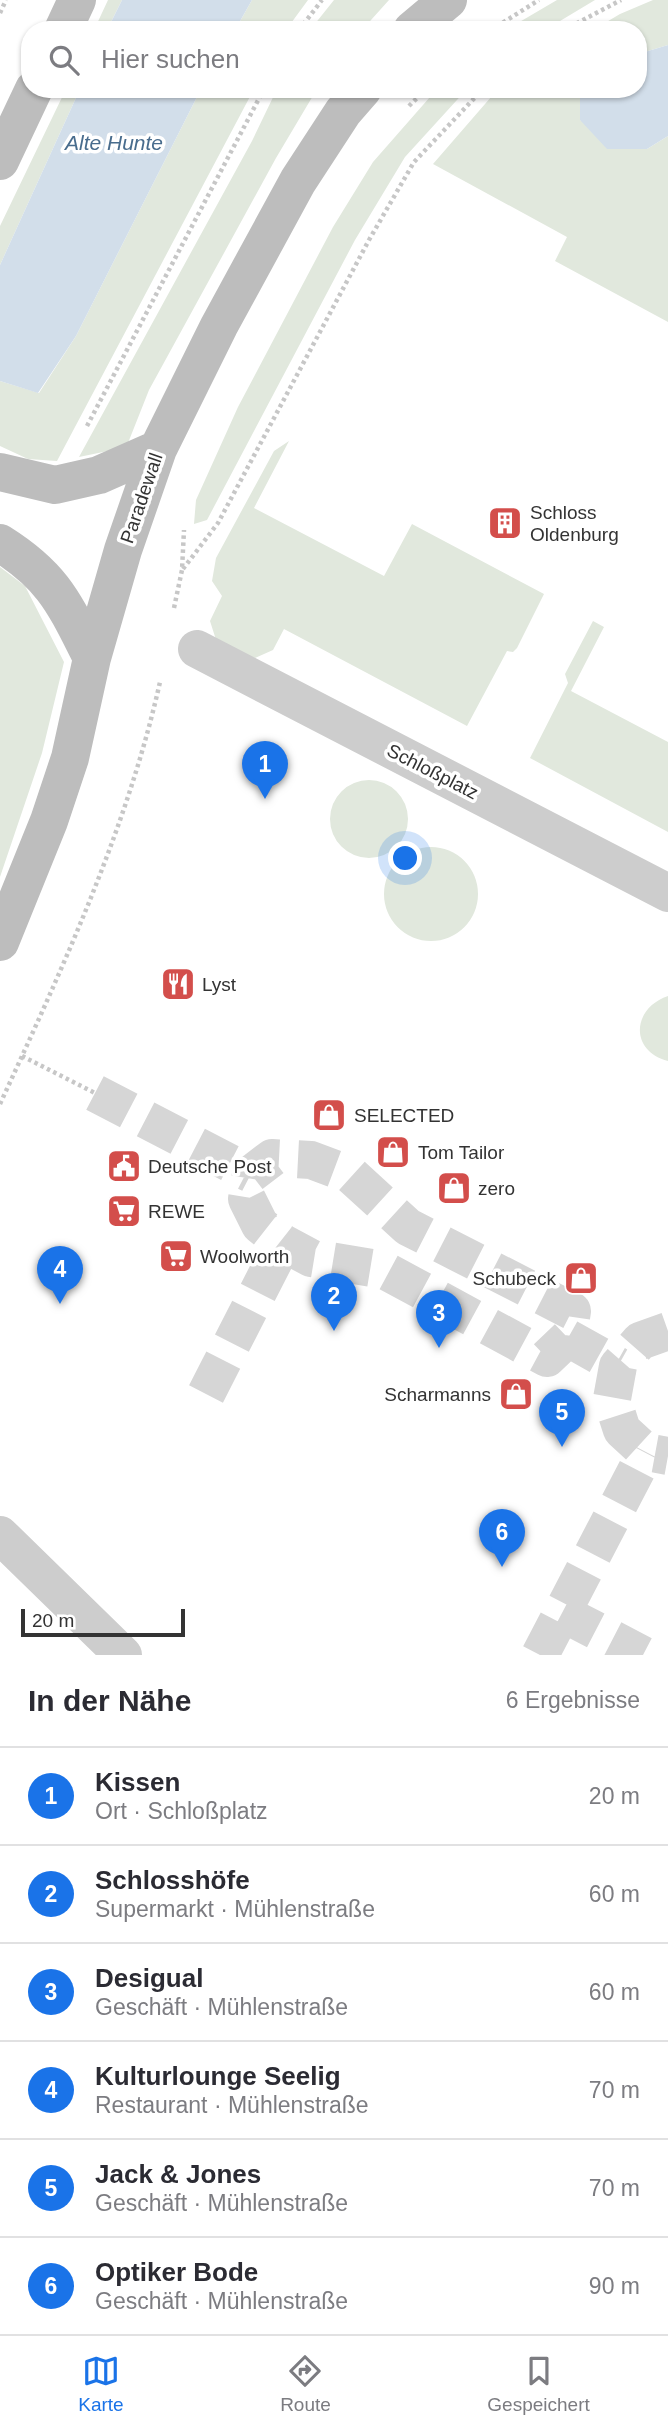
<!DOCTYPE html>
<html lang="de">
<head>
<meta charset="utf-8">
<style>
	body { margin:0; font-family:Arial,sans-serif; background:#f2f2f3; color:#2b2b33 }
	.scale { position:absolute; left:21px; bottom:18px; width:164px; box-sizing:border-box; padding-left:7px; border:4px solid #333; border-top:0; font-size:19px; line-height:24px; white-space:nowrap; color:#333; -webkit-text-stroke:5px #fff; paint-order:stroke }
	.you { position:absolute; left:406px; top:859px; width:24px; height:24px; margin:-18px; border:5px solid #fff; border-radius:50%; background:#1a73e8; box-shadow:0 0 0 10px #1a73e833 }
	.badge { display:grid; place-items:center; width:46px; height:46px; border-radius:50%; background:#1a73e8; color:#fff; font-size:23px; font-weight:700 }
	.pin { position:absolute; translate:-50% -58px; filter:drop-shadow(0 2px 4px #0008) }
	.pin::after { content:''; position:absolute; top:37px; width:24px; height:21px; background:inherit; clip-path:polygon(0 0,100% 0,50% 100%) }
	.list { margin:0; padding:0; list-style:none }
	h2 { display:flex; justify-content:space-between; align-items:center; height:91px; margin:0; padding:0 28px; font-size:30px }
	h2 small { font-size:23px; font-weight:400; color:#7c7c81 }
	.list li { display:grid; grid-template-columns:46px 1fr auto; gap:21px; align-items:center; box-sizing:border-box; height:98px; padding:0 28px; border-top:2px solid #e1e1e2 }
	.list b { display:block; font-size:26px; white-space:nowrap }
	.list p { margin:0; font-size:23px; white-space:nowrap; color:#7c7c81 }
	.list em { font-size:23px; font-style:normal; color:#7c7c81 }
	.icon { flex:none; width:38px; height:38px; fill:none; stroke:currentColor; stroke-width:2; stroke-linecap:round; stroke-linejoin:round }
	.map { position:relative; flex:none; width:668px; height:1655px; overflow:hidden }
	.search { position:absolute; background:#fff; box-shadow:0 2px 5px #0004; left:21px; right:21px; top:21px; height:77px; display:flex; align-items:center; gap:18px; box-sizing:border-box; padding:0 24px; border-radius:28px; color:#7c7c81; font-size:26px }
	.sheet { height:679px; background:#fff }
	nav { display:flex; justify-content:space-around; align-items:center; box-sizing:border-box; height:98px; border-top:2px solid #e1e1e2; background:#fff; font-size:19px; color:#7c7c81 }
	nav a { display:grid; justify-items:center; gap:4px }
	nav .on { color:#1a73e8 }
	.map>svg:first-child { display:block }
</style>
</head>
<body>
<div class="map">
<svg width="668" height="1655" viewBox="0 0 668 1655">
	<rect width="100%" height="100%" fill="#fff"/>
	<!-- green -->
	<path fill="#e1e8dd" d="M108 0H122L107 30H94Z
		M252 0H308L286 30H235Z
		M334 0H389L362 30H310Z
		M557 0H595L545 30H506Z
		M653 0H668V45L638 54V30H593L620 14Z
		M66 89H80L0 265V226Z
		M201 89H254L57 461 28 459 0 446V381L39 393 76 336Z
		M277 89H317L276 158 149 390 128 443 108 451 79 457 252 141Z
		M437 89H467L405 157 355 240 207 520 194 524 196 500 238 407 333 227 373 162Z
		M498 89H580V120L647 149 668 136V322L555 261 567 237 433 164Z
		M289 441 254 508 384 576 412 524 544 594 517 648 513 652 507 651 467 726 284 629 273 650 255 658 217 643 210 621 222 596 212 581 216 558 274 451Z
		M0 567 25 586 64 662 42 753 0 877Z
		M593 621 604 627 571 691 668 742V832L530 758 568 683 565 674Z
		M330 819a39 39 0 1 1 78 0a39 39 0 1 1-78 0Z
		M384 894a47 47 0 1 1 94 0a47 47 0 1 1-94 0Z
		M668 996V1061C629 1051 632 1008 668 996Z"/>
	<!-- water -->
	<path fill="#d2deea" d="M122 0H252L235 30H107Z
		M668 45V136L647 149H607L580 120V89H638V54Z
		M80 89H201L76 336 38 393 0 381V265Z"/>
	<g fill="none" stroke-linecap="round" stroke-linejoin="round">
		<!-- street-tunnel -->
		<path stroke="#d6d6d6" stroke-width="38" stroke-dasharray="38 19" stroke-linecap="butt" d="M95 1093 251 1174
			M668 1331 640 1341 618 1366 612 1399 622 1430 646 1452 668 1456
			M568 1338 547 1358 384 1270 311 1258 283 1243 260 1225 247 1199 251 1174 272 1158 311 1160 351 1175 408 1227 572 1311 568 1338 618 1366
			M206 1394 283 1243
			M562 1613 643 1655
			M540 1655 646 1452"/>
		<!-- path -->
		<path stroke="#c7c7c7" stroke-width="4.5" stroke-dasharray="3.5 3.5" stroke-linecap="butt" d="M0 13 6 0
			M299 30 322 0
			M491 30 539 0
			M564 30 621 0
			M409 106 426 89
			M87 426 264 89
			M183 569 218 523 369 240 414 162 483 89
			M174 608 182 570 184 530
			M22 1056 95 1093
			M0 1104C63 967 127 829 160 682"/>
		<!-- street -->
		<path stroke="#cdcdcd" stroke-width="38" d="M197 649 668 893
			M0 1535 123 1655"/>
		<!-- secondary -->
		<path stroke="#bdbdbd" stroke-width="38" d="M63 30 77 0
			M412 30 448 0
			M0 161 34 89
			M0 472 55 485 99 475 158 449
			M0 543C54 577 64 603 92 658
			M0 942 49 821 70 758 92 658 123 550 158 449 219 326 298 181 343 112 363 89"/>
	</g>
	<!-- icons -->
	<defs>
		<g id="building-square" transform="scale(1.75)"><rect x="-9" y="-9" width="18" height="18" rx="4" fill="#d34e4b" stroke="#fff"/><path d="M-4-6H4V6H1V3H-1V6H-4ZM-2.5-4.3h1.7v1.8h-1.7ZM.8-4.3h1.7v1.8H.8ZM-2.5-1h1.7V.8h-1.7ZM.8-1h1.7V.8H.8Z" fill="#fff"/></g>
		<g id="restaurant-square" transform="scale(1.75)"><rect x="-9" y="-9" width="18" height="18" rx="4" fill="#d34e4b" stroke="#fff"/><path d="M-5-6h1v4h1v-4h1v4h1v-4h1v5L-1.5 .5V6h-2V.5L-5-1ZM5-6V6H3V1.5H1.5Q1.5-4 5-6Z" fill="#fff"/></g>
		<g id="shop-square" transform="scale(1.75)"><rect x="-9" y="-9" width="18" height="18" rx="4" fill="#d34e4b" stroke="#fff"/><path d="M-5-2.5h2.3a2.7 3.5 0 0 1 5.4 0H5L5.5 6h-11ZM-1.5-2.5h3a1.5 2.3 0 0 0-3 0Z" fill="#fff"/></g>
		<g id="civic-square" transform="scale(1.75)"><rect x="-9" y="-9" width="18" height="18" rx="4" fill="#d34e4b" stroke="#fff"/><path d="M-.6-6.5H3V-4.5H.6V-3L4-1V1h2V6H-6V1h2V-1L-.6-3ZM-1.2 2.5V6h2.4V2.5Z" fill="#fff"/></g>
		<g id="supermarket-square" transform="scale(1.75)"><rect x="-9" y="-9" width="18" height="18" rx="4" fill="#d34e4b" stroke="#fff"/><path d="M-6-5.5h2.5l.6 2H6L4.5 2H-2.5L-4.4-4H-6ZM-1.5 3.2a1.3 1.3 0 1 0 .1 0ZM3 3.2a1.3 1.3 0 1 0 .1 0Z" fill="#fff"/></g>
	</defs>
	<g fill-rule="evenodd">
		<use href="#building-square" x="505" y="523"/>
		<use href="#restaurant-square" x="178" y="984"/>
		<use href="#shop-square" x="329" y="1115"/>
		<use href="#shop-square" x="393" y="1152"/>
		<use href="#civic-square" x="124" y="1166"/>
		<use href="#shop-square" x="454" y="1188"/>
		<use href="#supermarket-square" x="124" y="1211"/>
		<use href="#supermarket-square" x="176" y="1256"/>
		<use href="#shop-square" x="581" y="1278"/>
		<use href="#shop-square" x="516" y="1394"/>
	</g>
	<g text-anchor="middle" stroke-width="7" stroke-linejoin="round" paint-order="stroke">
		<!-- street labels -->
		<g font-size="19" fill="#333" stroke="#fff">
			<text transform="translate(141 498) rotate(-71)" y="7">Paradewall</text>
			<text transform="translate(433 771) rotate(27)" y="7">Schloßplatz</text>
		</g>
		<!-- poi labels -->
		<g font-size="19" fill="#333" stroke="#fff" text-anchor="start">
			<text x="530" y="519">Schloss<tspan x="530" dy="22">Oldenburg</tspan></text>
			<text x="202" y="991">Lyst</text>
			<text x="354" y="1122">SELECTED</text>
			<text x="418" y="1159">Tom Tailor</text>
			<text x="148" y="1173">Deutsche Post</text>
			<text x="478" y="1195">zero</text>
			<text x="148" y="1218">REWE</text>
			<text x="200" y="1263">Woolworth</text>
			<text x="556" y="1285" text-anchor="end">Schubeck</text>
			<text x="491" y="1401" text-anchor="end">Scharmanns</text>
		</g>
		<!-- water labels -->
		<g font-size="21" font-style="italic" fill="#486c8d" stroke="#fff">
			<text x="114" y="150">Alte Hunte</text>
		</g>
	</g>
</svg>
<div class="scale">20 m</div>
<div class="you"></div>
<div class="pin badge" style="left:265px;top:799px">1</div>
<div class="pin badge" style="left:334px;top:1331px">2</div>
<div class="pin badge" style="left:439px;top:1348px">3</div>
<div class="pin badge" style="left:60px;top:1304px">4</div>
<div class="pin badge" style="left:562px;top:1447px">5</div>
<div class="pin badge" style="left:502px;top:1567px">6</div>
<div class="search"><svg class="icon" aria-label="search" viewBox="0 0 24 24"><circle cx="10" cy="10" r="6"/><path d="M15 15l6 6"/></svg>Hier suchen</div>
</div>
<section class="sheet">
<h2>In der Nähe<small>6 Ergebnisse</small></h2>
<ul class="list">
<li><span class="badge">1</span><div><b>Kissen</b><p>Ort · Schloßplatz</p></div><em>20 m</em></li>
<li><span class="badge">2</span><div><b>Schlosshöfe</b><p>Supermarkt · Mühlenstraße</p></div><em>60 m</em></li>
<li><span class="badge">3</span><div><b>Desigual</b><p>Geschäft · Mühlenstraße</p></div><em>60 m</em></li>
<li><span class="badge">4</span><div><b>Kulturlounge Seelig</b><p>Restaurant · Mühlenstraße</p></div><em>70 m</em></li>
<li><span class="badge">5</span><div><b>Jack &amp; Jones</b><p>Geschäft · Mühlenstraße</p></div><em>70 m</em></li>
<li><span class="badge">6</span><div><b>Optiker Bode</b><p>Geschäft · Mühlenstraße</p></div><em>90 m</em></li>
</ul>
</section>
<nav>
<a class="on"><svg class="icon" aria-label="map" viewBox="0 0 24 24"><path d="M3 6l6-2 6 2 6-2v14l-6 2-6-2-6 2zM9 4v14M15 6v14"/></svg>Karte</a>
<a><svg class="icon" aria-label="directions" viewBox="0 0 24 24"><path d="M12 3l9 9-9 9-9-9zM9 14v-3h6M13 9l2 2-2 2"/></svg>Route</a>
<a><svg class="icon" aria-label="saved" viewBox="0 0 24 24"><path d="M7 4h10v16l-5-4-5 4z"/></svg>Gespeichert</a>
</nav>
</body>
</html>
